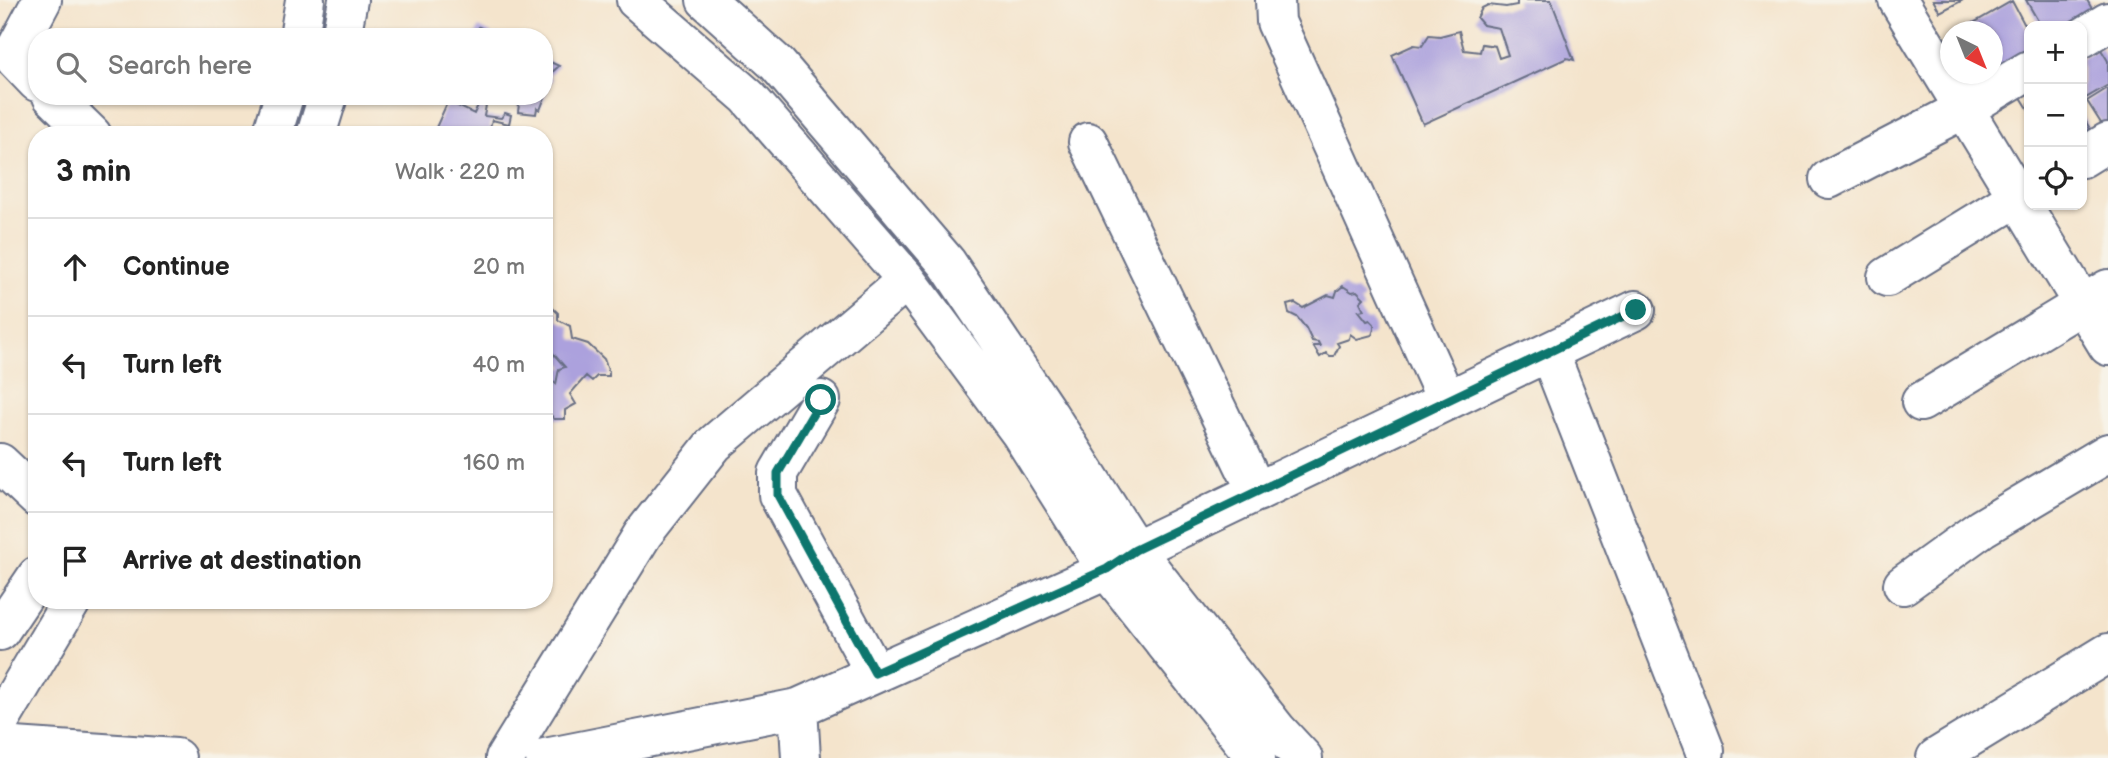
<!DOCTYPE html>
<html lang="en">
<head>
<meta charset="utf-8">
<style>
	body { margin:0; font-family:"Balsamiq Sans",sans-serif; background:#f6f6f6; color:#222 }
	.controls { position:absolute; right:21px; top:21px; display:grid; overflow:hidden; border-radius:14px; box-shadow:0 2px 5px #0004 }
	.controls button { width:63px; height:63px; display:grid; place-items:center; padding:0; border:0; border-bottom:2px solid #e0e0e0; background:#fff; color:#222; font:35px sans-serif }
	.compass { position:absolute; left:1940px; top:21px; width:63px; height:63px; border-radius:50%; background:#fff; box-shadow:0 2px 5px #0004; rotate:137deg }
	.stop { position:absolute; width:21px; height:21px; margin:-16px; border:5px solid #0f766e; border-radius:50%; background:#fff }
	.stop.end { background:#0f766e; border-color:#fff; box-shadow:0 2px 7px #0008 }
	.list { margin:0; padding:0; list-style:none }
	h2 { display:flex; justify-content:space-between; align-items:center; height:91px; margin:0; padding:0 28px; font-size:30px }
	h2 small { font-size:23px; font-weight:400; color:#767676 }
	.list li { display:grid; grid-template-columns:46px 1fr auto; gap:21px; align-items:center; box-sizing:border-box; height:98px; padding:0 28px; border-top:2px solid #e0e0e0 }
	.list b { display:block; font-size:26px; white-space:nowrap }
	.list em { font-size:23px; font-style:normal; color:#767676 }
	.icon { flex:none; width:38px; height:38px; fill:none; stroke:currentColor; stroke-width:2; stroke-linecap:round; stroke-linejoin:round }
	.map { position:relative; flex:none; width:2108px; height:758px; overflow:hidden }
	.search { position:absolute; background:#fff; box-shadow:0 2px 5px #0004; left:28px; top:28px; width:525px; height:77px; display:flex; align-items:center; gap:18px; box-sizing:border-box; padding:0 24px; border-radius:28px; color:#767676; font-size:26px }
	.panel { position:absolute; background:#fff; box-shadow:0 2px 5px #0004; left:28px; top:126px; width:525px; height:483px; border-radius:28px }
	.map>svg:first-child { display:block }
</style>
</head>
<body>
<div class="map">
<svg width="2108" height="758" viewBox="0 0 2108 758">
	<rect width="100%" height="100%" fill="#f7f3e8"/>
	<filter id="ink" filterUnits="userSpaceOnUse"><feTurbulence type="fractalNoise" baseFrequency=".0143" numOctaves="2"/><feDisplacementMap in="SourceGraphic" scale="14" xChannelSelector="R" yChannelSelector="G"/><feConvolveMatrix kernelMatrix="1 2 1 2 8 2 1 2 1" color-interpolation-filters="sRGB"/></filter>
	<filter id="wash" filterUnits="userSpaceOnUse"><feTurbulence type="fractalNoise" baseFrequency=".00686" numOctaves="4" result="noise"/><feDisplacementMap in="SourceGraphic" scale="28" xChannelSelector="R" yChannelSelector="G"/><feGaussianBlur stdDeviation="1.57" result="paint"/><feColorMatrix in="noise" values="0 0 0 0 0 0 0 0 0 0 0 0 0 0 0 0 0 1.4 0 .05"/><feComposite in="paint" operator="in"/></filter>
	<g filter="url(#wash)">
		<rect width="100%" height="100%" fill="#f4e4cc"/>
		<g id="blocks">
			<!-- building -->
			<path fill="#aca1dd" d="M1517 0H1551L1574 60 1567 58 1423 124 1392 55 1414 45 1422 46 1429 35 1440 36 1459 31 1464 50 1480 52 1482 44 1495 46 1499 58 1508 55 1499 28 1483 25 1477 18 1482 8 1488 5 1506 7 1517 5Z
				M1933 0H1963L1940 12Z
				M2026 0H2087L2096 16 2078 26H2041Z
				M2012 1 2029 33V57L1993 74V32H1967L1965 28Z
				M479 27 491 33 492 37H475Z
				M2100 48 2108 61V85L2084 99 2082 95V59Z
				M544 59 559 66 549 75 552 79 540 110 537 108 536 114 518 112 519 104 487 100 484 116 501 118 505 113 511 115 509 124 492 120 490 127 500 135 433 134 448 101 474 114 479 103 464 96H544Z
				M2029 88V110L2019 94Z
				M2108 88V130L2106 131 2087 101Z
				M2082 115 2093 134 2082 141Z
				M514 129 529 134V135H501Z
				M1343 286 1352 292 1357 291 1364 298 1360 302 1364 310 1359 311 1367 321 1370 320 1374 324V329L1372 335 1357 339 1350 334 1349 339 1337 343 1339 346 1334 356H1330L1326 353 1320 357 1313 346H1320L1318 342 1312 341 1306 328 1297 317 1289 313 1287 305 1295 303 1303 308 1328 295 1335 297 1337 291Z
				M544 300 558 313V320L570 326 572 339 588 344 604 359 609 373V376H597L592 381 586 376 570 394 576 404 565 410V419H554L546 409 544 410V372L556 384 559 369 565 367 551 351H546Z"/>
		</g>
	</g>
	<g filter="url(#ink)">
		<use href="#blocks" fill-opacity="0" stroke="#676e84" stroke-width="2"/>
		<g fill="none" stroke-linecap="round" stroke-linejoin="round">
			<!-- minor casing -->
			<g stroke="#676e84" stroke-width="42">
				<path id="minor" d="M636 0 748 97 907 280 1021 434 1107 570 1256 758
					M706 0 777 64 947 263 1049 415 1135 550 1277 730 1303 758
					M1275 0 1276 22 1447 401
					M1898 0 2108 346
					M2082 38 2108 22
					M37 82 15 59 17 47 42 0
					M52 96 92 135
					M1088 142 1257 492
					M2082 158 2108 142
					M1829 179 1964 109 2029 70
					M1887 277 2029 190
					M1549 352 1705 751
					M821 400 778 473V495L875 673
					M1921 402 2108 289
					M0 463 37 498
					M1903 585 1982 528 2108 453
					M798 708 801 758
					M0 746 176 758
					M505 758 643 534 714 444 907 280
					M545 758 798 708 1107 570 1135 550 1636 310
					M1936 758 2108 653"/>
			</g>
			<!-- major casing -->
			<g stroke="#676e84" stroke-width="42">
				<path id="major" d="M299 37 305 0
					M341 37 348 0
					M272 135 284 96
					M316 135 328 96
					M0 631 37 576
					M0 721 72 600"/>
			</g>
			<!-- minor -->
			<use href="#minor" stroke="#fff" stroke-width="38"/>
			<!-- major -->
			<use href="#major" stroke="#fff" stroke-width="38"/>
		</g>
	</g>
	<g fill="none" stroke-linecap="round" stroke-linejoin="round" filter="url(#ink)">
		<!-- route -->
		<path stroke="#0f766e" stroke-width="9" d="M821 400 778 473V495L875 673 1107 569 1135 550 1636 310"/>
	</g>
</svg>
<div class="controls">
<button>+</button>
<button>−</button>
<button><svg class="icon" aria-label="locate" viewBox="0 0 24 24"><circle cx="12" cy="12" r="6"/><path d="M12 2v4M12 18v4M2 12h4M18 12h4"/></svg></button>
</div>
<svg class="compass" viewBox="-18 -18 36 36"><path d="M0-13l5 13h-10z" fill="#e53935"/><path d="M0 13l5-13h-10z" fill="#767676"/></svg>
<div class="stop" style="left:821px;top:400px"></div>
<div class="stop end" style="left:1636px;top:310px"></div>
<div class="search"><svg class="icon" aria-label="search" viewBox="0 0 24 24"><circle cx="10" cy="10" r="6"/><path d="M15 15l6 6"/></svg>Search here</div>
<section class="panel">
<h2>3 min<small>Walk · 220 m</small></h2>
<ul class="list">
<li><svg class="icon" aria-label="ahead" viewBox="0 0 24 24"><path d="M12 20V5M6 11l6-6 6 6"/></svg><div><b>Continue</b></div><em>20 m</em></li>
<li><svg class="icon" aria-label="left" viewBox="0 0 24 24"><path d="M17 20v-9H6M10 6l-5 5 5 5"/></svg><div><b>Turn left</b></div><em>40 m</em></li>
<li><svg class="icon" aria-label="left" viewBox="0 0 24 24"><path d="M17 20v-9H6M10 6l-5 5 5 5"/></svg><div><b>Turn left</b></div><em>160 m</em></li>
<li><svg class="icon" aria-label="arrive" viewBox="0 0 24 24"><path d="M6 21V4h12l-3 4 3 4H6"/></svg><div><b>Arrive at destination</b></div></li>
</ul>
</section>
</div>
</body>
</html>
